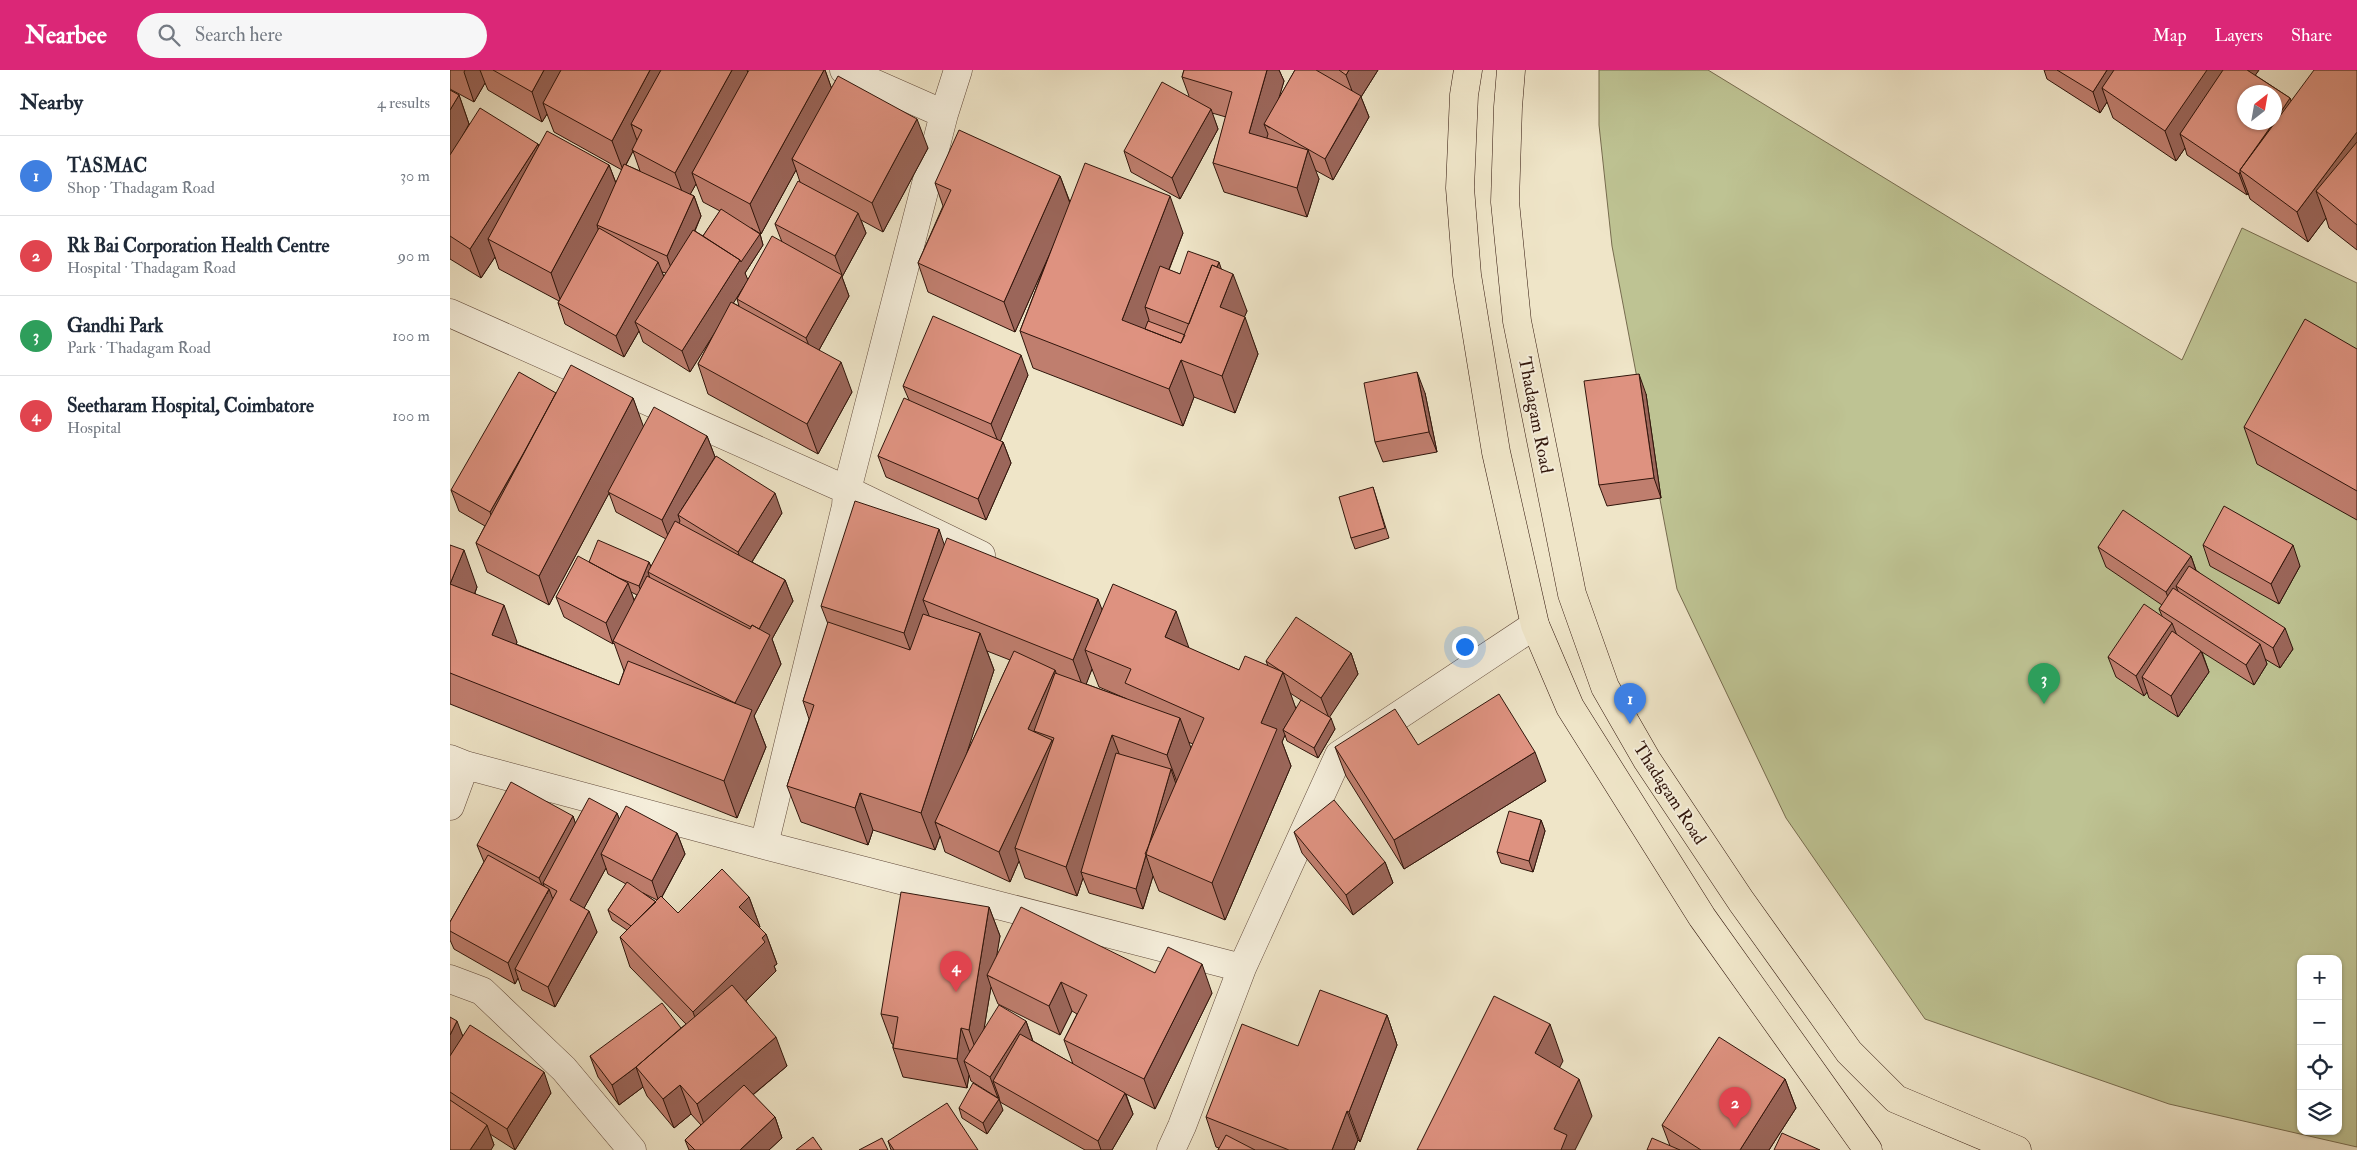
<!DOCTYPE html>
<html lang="en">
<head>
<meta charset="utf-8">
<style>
	body { margin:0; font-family:"IM FELL Double Pica",serif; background:#f6f6f7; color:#1f2937 }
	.controls { position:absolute; right:15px; bottom:15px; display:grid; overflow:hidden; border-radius:10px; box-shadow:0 1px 4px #0004 }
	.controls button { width:45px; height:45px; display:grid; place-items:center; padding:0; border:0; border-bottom:1px solid #e0e1e3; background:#fff; color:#1f2937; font:25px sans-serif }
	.compass { position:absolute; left:1787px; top:15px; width:45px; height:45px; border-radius:50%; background:#fff; box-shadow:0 1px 4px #0004; rotate:31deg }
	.you { position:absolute; left:1014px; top:576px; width:18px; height:18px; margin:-12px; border:4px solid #fff; border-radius:50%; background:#1a73e8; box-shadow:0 0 0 8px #1a73e833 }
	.badge { display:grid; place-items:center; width:32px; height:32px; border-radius:50%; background:#db2777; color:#fff; font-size:16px; font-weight:700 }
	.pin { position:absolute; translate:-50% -41px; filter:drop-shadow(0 1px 2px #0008) }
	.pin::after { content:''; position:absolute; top:26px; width:18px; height:15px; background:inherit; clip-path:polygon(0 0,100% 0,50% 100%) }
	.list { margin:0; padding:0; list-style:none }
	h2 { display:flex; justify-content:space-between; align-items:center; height:65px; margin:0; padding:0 20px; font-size:21px }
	h2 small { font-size:16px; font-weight:400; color:#747a83 }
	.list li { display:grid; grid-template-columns:32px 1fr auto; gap:15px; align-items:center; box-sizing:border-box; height:80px; padding:0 20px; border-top:1px solid #e0e1e3 }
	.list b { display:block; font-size:19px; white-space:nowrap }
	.list p { margin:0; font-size:16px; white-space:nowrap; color:#747a83 }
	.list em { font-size:16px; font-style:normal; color:#747a83 }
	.icon { flex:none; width:28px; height:28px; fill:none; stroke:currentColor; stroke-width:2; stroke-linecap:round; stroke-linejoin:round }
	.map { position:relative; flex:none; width:1907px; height:1080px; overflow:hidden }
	header { display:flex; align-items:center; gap:30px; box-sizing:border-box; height:70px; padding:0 25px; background:#db2777; color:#fff }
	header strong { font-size:24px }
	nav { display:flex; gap:28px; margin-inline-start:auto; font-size:18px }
	.search { width:350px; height:45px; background:#f6f6f7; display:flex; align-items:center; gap:12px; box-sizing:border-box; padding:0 18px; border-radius:28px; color:#747a83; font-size:19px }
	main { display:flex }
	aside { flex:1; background:#fff }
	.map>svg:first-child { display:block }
</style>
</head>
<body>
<header>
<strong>Nearbee</strong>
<div class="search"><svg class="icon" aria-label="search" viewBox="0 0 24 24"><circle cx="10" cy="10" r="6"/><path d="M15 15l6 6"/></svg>Search here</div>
<nav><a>Map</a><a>Layers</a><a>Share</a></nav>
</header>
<main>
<aside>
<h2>Nearby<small>4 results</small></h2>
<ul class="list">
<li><span class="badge" style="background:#3f7fe0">1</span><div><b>TASMAC</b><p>Shop · Thadagam Road</p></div><em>30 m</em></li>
<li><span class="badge" style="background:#e0444e">2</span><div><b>Rk Bai Corporation Health Centre</b><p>Hospital · Thadagam Road</p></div><em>90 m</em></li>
<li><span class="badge" style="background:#2e9e5b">3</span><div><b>Gandhi Park</b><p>Park · Thadagam Road</p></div><em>100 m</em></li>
<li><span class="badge" style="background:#e0444e">4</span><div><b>Seetharam Hospital, Coimbatore</b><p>Hospital</p></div><em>100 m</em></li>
</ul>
</aside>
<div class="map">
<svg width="1907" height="1080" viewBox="0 0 1907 1080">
	<rect width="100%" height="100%" fill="#efe5c8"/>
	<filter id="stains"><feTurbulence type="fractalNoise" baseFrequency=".004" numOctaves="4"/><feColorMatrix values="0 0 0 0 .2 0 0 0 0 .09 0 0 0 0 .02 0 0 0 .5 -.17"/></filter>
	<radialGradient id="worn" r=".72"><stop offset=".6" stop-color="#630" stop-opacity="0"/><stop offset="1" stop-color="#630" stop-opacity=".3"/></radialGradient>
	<!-- green -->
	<path fill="#bec393" stroke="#776c4f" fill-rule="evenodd" d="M1149 0H1258L1732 290 1792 158 1907 213V1077L1719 1034 1475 949 1336 748 1227 519 1162 176 1149 55ZM1851 889H1888V1061H1851Z"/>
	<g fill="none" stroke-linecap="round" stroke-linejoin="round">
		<!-- minor casing -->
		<g stroke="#60493a" stroke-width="29">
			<path id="minor" d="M394 0 494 44
				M0 243 397 420 531 485
				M0 689 15 695 314 775 792 898
				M0 736 15 695
				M314 775 396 436 397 420 494 44 508 0
				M0 909 32 921 114 999 182 1080
				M721 1080 732 1056 792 898 889 685 1085 555"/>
		</g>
		<!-- major casing -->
		<g stroke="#30150b" stroke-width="29">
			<path id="major" d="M1018 0 1014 25 1010 118 1017 205 1046 382 1085 555 1120 637 1252 847 1418 1080
				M1061 0 1058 37 1055 132 1067 251 1122 524 1155 617 1197 690 1291 831 1399 982 1446 1029 1567 1080"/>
		</g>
		<!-- minor -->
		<use href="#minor" stroke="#f5eedb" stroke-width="28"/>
		<!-- major -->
		<use href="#major" stroke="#efe5c8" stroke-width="28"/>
	</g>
	<!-- wall -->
	<path fill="#bf7e6e" stroke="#30150b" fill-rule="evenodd" d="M0 0H297L298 2 375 0 381 17 478 78 433 162 411 150 416 163 392 207 399 226 369 280 402 322 368 384 258 324 248 294 265 261 240 302 193 272 189 261 174 287 115 254 108 233 109 231 49 199 45 187 31 208 0 189V20L9 25 19 54 88 74 89 76 159 95 166 113 172 100 104 62 97 44 92 52 38 20 35 13 24 32 0 19ZM183 81 190 101 176 95ZM346 100 350 112 325 154 332 172 297 210 295 203 313 175 310 164 301 158 311 164ZM246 114 253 132 270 141 253 166 245 161 251 146 244 126 240 124ZM212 202 216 203 214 207ZM294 216 287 229 289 236 283 233Z
		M734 0H829L834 11 828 30 845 0H928L911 27 919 47 883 110 865 100 869 109 857 147 774 122 763 93 776 47 762 43 768 59 730 129 681 102 674 81 739 26 732 7Z
		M1594 0H1809L1805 5 1840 28 1841 31 1907 0V180L1879 158 1876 148 1858 172 1800 129 1798 123 1797 125 1737 85 1735 78 1726 91 1663 48 1657 32 1650 43 1597 9Z
		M610 106 620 132 733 163 719 200 730 204 771 199 797 241 794 247 808 284 785 343 744 327 733 356 583 298 570 261 597 190 565 262 478 222 468 193 493 136 485 113Z
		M1907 279V450L1807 394 1794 357Z
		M578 305 550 371 553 372 561 393 536 450 436 407 428 386 459 330 453 316Z
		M106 323 183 328 193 357 257 366 265 387 332 443 302 492 335 510 343 531 322 569 331 594 304 646 316 677 287 748 0 634V475L27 517 25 523 67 572 66 574 169 615 174 601 164 573 163 574 114 547 106 527 139 492H199L201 497 216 469 166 442 159 423 99 535 37 502 26 473 35 456 9 441 1 420ZM181 522 187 525 184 530Z
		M975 323 987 382 933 392 925 372Z
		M1196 324 1211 428 1157 436 1149 415Z
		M923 417 939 468 905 479 901 468Z
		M494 475 652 541 789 600 818 596 816 591 901 583 908 604 879 647 885 659 868 688 837 671 835 665 832 672 841 696 775 850 709 821 703 806 693 839 639 823 633 808 627 826 575 808 569 791 560 812 495 782 490 766 485 780 423 760 418 775 351 752 337 716 359 649 353 631 378 554 371 536ZM537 581 560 590 515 687 544 600ZM642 599 649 617 677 629 636 614ZM840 623 857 634 846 639ZM738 672 743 674 738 685 741 678Z
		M1753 475 1850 496 1829 534 1760 496Z
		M1648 477 1741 486 1746 500 1843 579 1830 598 1815 589 1817 594 1804 615 1752 582 1759 602 1728 647 1699 628 1697 622 1694 626 1666 607 1658 587 1712 546 1709 539 1712 535 1656 497Z
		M885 677 1096 711 954 799 896 706Z
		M167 743 169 749 227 763 235 784 212 827 228 843 299 827 310 857H309L316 864 327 894 324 896 326 901 296 931 337 996 303 1025 325 1047 332 1068 319 1080H239L235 1070 251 1055 241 1044 224 1058 197 1026 193 1017 169 1035 148 1007 140 986 231 958 236 954 180 897 170 867 177 860 162 850 158 840 176 814 158 804 156 798 134 838 147 862 105 937 72 920 68 908 65 914 4 879 0 870V852L34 792 27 775 123 746 125 753ZM193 823 207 830 206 832Z
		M1091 750 1095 761 1083 802 1051 793 1047 782Z
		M844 762 935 792 943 813 903 845 852 783Z
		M539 837 550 866 546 886 705 903 762 923 705 1039 676 1024 683 1044 662 1080H635L550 1032 549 1027 548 1028 521 1011 519 1005 517 1018 453 1007 443 978V974H442L431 944ZM541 917 548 934 610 965 622 941 627 944 614 970 623 994 583 971 576 951 534 958Z
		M937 945 947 975 910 1072 908 1070 904 1080H768L769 1078 766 1077 756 1047 848 976Z
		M0 947 13 966 101 1023 65 1080 40 1064 44 1075 0 1080Z
		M1335 1009 1346 1038 1319 1080H1197L1220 1076 1212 1055Z
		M509 1038 553 1040 537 1064 512 1048Z
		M438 1071 528 1080H441Z"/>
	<!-- shaded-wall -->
	<path fill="#9b665a" stroke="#30150b" d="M15 0H30L35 13 24 32 14 2Z
		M94 0H122L93 33 97 44 92 52 82 22Z
		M200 0H227L192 60 181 54 188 73 182 80 183 81 173 100 162 71Z
		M282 0H297L302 13 242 103 246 114 236 132 225 103Z
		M374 0H375L385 28 342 89 346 100 311 164 300 134Z
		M817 0H829L834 11 820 58 814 54 818 64 810 92 799 63Z
		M899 0H928L911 27 919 47 883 110 875 89 907 34 896 5Z
		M1657 0H1677L1652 18 1657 32 1650 43 1643 22Z
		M1753 0H1781L1730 64 1735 78 1726 91 1715 61Z
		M1798 0H1809L1802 10Z
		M9 25 19 54 0 89V40Z
		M1840 28 1848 49 1791 101 1824 52Z
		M761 39 768 59 730 129 722 108Z
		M467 49 478 78 433 162 422 133Z
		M1907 62V106L1866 121 1876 148 1858 172 1847 142Z
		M88 74 99 103 38 169 45 187 31 208 20 179Z
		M858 80 869 109 857 147 847 118Z
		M159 95 170 124 147 155 149 162 111 232 101 203Z
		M1790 102 1798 123 1797 125 1789 104Z
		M610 106 621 136 565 262 554 232Z
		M244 126 251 146 224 207 217 186Z
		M720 126 733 163 703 240 695 237 699 250 690 274 672 250Z
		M408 143 416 163 392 207 399 226 364 289 356 268 392 205 385 186Z
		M310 164 313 175 295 203 298 210 240 302 232 281 290 190Z
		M208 192 216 212 185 252 189 261 174 287 166 266Z
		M769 192 776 213 745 256Z
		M783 204 797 241 783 274 770 237Z
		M795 247 808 284 785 343 772 306Z
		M571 285 578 305 549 374 541 354Z
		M731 290 744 327 733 356 719 319Z
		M391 292 402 322 368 384 357 354Z
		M967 302 975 323 987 382 979 362Z
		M1189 304 1196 324 1211 428 1204 408Z
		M108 324 47 463 40 442Z
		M183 328 194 358 99 535 89 506Z
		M257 366 265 387 228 445 230 451 220 471 212 450Z
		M553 372 561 393 536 450 528 429Z
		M325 423 332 443 295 503 288 482Z
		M489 459 499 489 473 530 480 548 465 593 454 563Z
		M1843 475 1850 496 1829 534 1821 514Z
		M14 480 27 517 14 551 0 514Z
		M1741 486 1748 507 1726 516 1732 531 1724 543 1716 522Z
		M199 492 203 502H198L200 509 193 527 189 516Z
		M335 510 343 531 322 569 331 594 304 646 316 677 287 748 274 711 285 633 308 561Z
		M178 513 185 533 163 571V574L156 553Z
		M648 529 659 558 635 580 642 599 634 620 623 590Z
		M54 535 67 572 56 602 42 565Z
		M726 541 739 578 715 567Z
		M1722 553 1730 573 1692 607 1697 622 1694 626 1686 606Z
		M1835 558 1843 579 1830 598 1823 578Z
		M530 563 544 600 493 756 485 752 490 766 485 780 471 743Z
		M1810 574 1817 594 1804 615 1796 595Z
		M1751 581 1759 602 1728 647 1721 626Z
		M901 583 908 604 879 648 871 628Z
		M605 600 616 629 584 661 592 681 578 659Z
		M833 602 846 639 833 660 835 665 832 672 841 696 775 850 762 813 811 653Z
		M730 648 741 678 728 715 717 685Z
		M881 648 885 659 868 688 864 678Z
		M662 665 673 694 631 802 633 808 627 826 616 797Z
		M602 670 612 700 565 778 569 791 560 812 549 782Z
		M1085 682 1096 711 954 799 944 770Z
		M721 699 728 720 696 785Z
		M410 723 423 760 418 775 405 738Z
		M167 743 175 764 151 784 156 798 127 851 120 830Z
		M123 746 130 767 93 813 97 824 99 819 107 840 65 899 68 908 65 914 58 893 96 825 89 808Z
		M1091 750 1095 761 1083 802 1079 791Z
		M227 763 235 784 209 832 202 811Z
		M696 785 703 806 693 839 686 819Z
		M935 792 943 813 903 845 896 825Z
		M299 827 310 857 300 867 289 837Z
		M539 837 550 866 543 908 537 905 541 917 529 989 519 960Z
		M139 841 147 862 105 937 98 917Z
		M316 864 327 894 324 896 326 901 254 972 243 942Z
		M752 894 762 923 705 1039 694 1009Z
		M611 912 622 941 610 965 599 936Z
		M937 945 947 975 910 1072 899 1042Z
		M7 951 15 972 0 999V965Z
		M576 951 583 972 543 1011 549 1027 548 1028 540 1007Z
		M1100 954 1113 991 1098 1020 1085 983Z
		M511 958 522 988 514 991 519 1005 517 1018 507 989Z
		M326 967 337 996 257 1063 247 1034Z
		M186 997 193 1017 169 1035 162 1015Z
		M94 1002 101 1023 65 1080 57 1059Z
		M1129 1009 1142 1046 1125 1080H1111L1104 1059Z
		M1335 1009 1346 1038 1319 1080H1290Z
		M230 1015 241 1044 224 1058 213 1029Z
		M675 1023 683 1044 662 1080H651L648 1071Z
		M549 1029 553 1040 537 1064 533 1053Z
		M897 1041 908 1070 904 1080H882Z
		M325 1047 332 1068 319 1080H290Z
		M37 1055 44 1075 41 1080H20Z"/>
	<!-- building -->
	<path fill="#de9280" stroke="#30150b" d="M43 0H94L82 22Z
		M111 0H200L162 71 93 33Z
		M211 0H282L225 103 182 80 192 60 181 54Z
		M299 0H374L300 134 242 103Z
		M734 0H817L799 63 858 80 847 118 763 93 782 22 732 7Z
		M845 0H866L911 26 875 89 814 54Z
		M889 0H899L896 5Z
		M1607 0H1657L1643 22Z
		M1664 0H1757L1715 61 1652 18Z
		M1773 0H1797L1840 28 1824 52V22H1794V52H1824L1790 100V102L1789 104 1730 64Z
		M1864 0H1907V62L1847 142 1790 100Z
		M388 6 467 49 422 133 342 89Z
		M712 12 761 39 722 108 674 81Z
		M0 20 9 25 0 40Z
		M30 38 88 74 20 179 0 166V85Z
		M509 60 610 106 554 232 468 193 501 120 485 113Z
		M97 61 159 95 101 203 38 169Z
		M1907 72V155L1866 121Z
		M635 93 720 126 672 250 731 273 762 195 783 204 770 237 795 247 772 306 731 290 719 319 570 261Z
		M174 94 244 126 217 186 147 155Z
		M348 111 408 143 385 186 325 154Z
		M271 139 310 164 291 192 290 190 253 166Z
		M149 158 208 192 166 266 108 233Z
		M243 160 290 190 232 281 185 252Z
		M322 166 392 205 356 268 287 229Z
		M738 181 769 192 767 197 762 195 739 254 695 237 710 196 730 204Z
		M281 232 391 292 357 354 248 294Z
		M483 246 571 285 541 354 453 316Z
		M1855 249 1907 279V421L1794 357Z
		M698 251 735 265 731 273 695 259Z
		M121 295 183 328 89 506 26 473Z
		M69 302 106 323 73 384 40 442 1 420Z
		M967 302 979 362 925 372 914 313Z
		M1189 304 1204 408 1149 415 1134 311Z
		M454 328 553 372 528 429 428 386Z
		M204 337 257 366 212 450 158 422Z
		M266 386 325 423 288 482 228 445Z
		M923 417 935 458 901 468 889 427Z
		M405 431 489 459 454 563 371 536Z
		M1774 436 1843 475 1821 514 1753 475Z
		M1673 440 1741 486 1716 522 1648 477Z
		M225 451 335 510 309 559 302 555 301 557 198 502Z
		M497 468 648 529 623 590 473 530Z
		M148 470 199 492 189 516 169 508 139 492Z
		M0 475 14 480 0 514 54 535 42 565 169 615 178 591 302 640 274 711 0 603Z
		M128 486 178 513 156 553 106 527Z
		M1739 496 1835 558 1823 578 1726 516Z
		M197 506 300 559 302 555 320 565 285 633 163 571Z
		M663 514 726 541 715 567 789 600 795 586 833 602 811 653 827 659 762 813 695 784 754 648 675 613 681 599 635 580Z
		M1723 518 1810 574 1796 595 1709 539Z
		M1694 534 1722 553 1686 606 1658 587Z
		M473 544 530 563 471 743 410 723 405 738 337 716 364 635 353 631 378 552 460 580Z
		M846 547 901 583 871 628 816 591Z
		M1722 561 1751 581 1721 626 1692 607Z
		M564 581 605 600 578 659 602 670 549 782 485 752Z
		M605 603 730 648 717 685 662 665 616 797 565 778 604 668 584 661Z
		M1049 624 1085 682 944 770 885 677 945 639 968 675Z
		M851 630 881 648 864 678 833 660Z
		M666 683 721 699 686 819 631 802Z
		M61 712 123 746 89 808 27 775Z
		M139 728 167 743 120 830 139 841 98 917 65 899 107 821 93 813Z
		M884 730 935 792 896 825 844 762Z
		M176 736 227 763 202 811 151 784Z
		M1059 741 1091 750 1079 791 1047 782Z
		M38 785 99 819 58 893 0 861V852Z
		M272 799 299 827 289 837 316 864 312 868 315 872 243 942 170 867 211 826 228 843Z
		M177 812 206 832 181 856 158 840Z
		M451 822 539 837 519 960 511 958 507 989 443 978 448 947 431 944Z
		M571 837 705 903 718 877 752 894 694 1009 614 970 637 925 611 912 599 936 537 905Z
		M282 915 326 967 247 1034 230 1015 213 1029 186 997Z
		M870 920 937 945 899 1042 897 1041 882 1080H839L756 1047 792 954 848 976Z
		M1044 926 1100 954 1085 983 1129 1009 1104 1059 1117 1065 1111 1080H967Z
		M212 933 231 958 186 997 162 1015 140 986Z
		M549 935 576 951 540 1007 514 991Z
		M0 947 7 951 0 965Z
		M20 955 94 1002 57 1059 0 1022V986Z
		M570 964 675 1023 648 1071 543 1011Z
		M1269 967 1335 1009 1290 1080H1251L1212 1055Z
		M523 1013 549 1029 533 1053 509 1038Z
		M294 1015 325 1047 290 1080H245L235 1070Z
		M0 1030 37 1055 20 1080H0Z
		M497 1033 528 1080H444L438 1071Z
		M1332 1063 1370 1080H1324Z
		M776 1065 805 1080H768Z
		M363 1067 372 1080H346Z
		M432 1068 438 1080H409Z
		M1202 1068 1230 1080H1197Z"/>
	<g text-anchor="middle" stroke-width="4" stroke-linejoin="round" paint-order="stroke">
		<!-- street labels -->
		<g font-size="18" fill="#30150b" stroke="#f5eedb">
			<text transform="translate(1086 345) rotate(79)" y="6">Thadagam Road</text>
			<text transform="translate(1220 723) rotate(57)" y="6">Thadagam Road</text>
		</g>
	</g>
	<rect width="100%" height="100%" filter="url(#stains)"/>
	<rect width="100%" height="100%" fill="url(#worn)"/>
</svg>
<div class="controls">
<button>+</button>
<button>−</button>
<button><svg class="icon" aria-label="locate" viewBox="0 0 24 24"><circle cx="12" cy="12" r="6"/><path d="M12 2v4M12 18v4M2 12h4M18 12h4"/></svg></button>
<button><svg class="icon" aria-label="layers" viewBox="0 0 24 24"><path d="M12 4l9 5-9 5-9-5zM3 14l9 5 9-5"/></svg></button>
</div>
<svg class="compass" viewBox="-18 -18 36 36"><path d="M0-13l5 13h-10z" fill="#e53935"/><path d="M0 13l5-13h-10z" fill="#747a83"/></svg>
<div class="you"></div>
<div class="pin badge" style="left:1180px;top:654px;background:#3f7fe0">1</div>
<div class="pin badge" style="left:1285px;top:1058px;background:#e0444e">2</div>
<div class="pin badge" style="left:1594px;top:634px;background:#2e9e5b">3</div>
<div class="pin badge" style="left:506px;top:922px;background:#e0444e">4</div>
</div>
</main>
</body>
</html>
